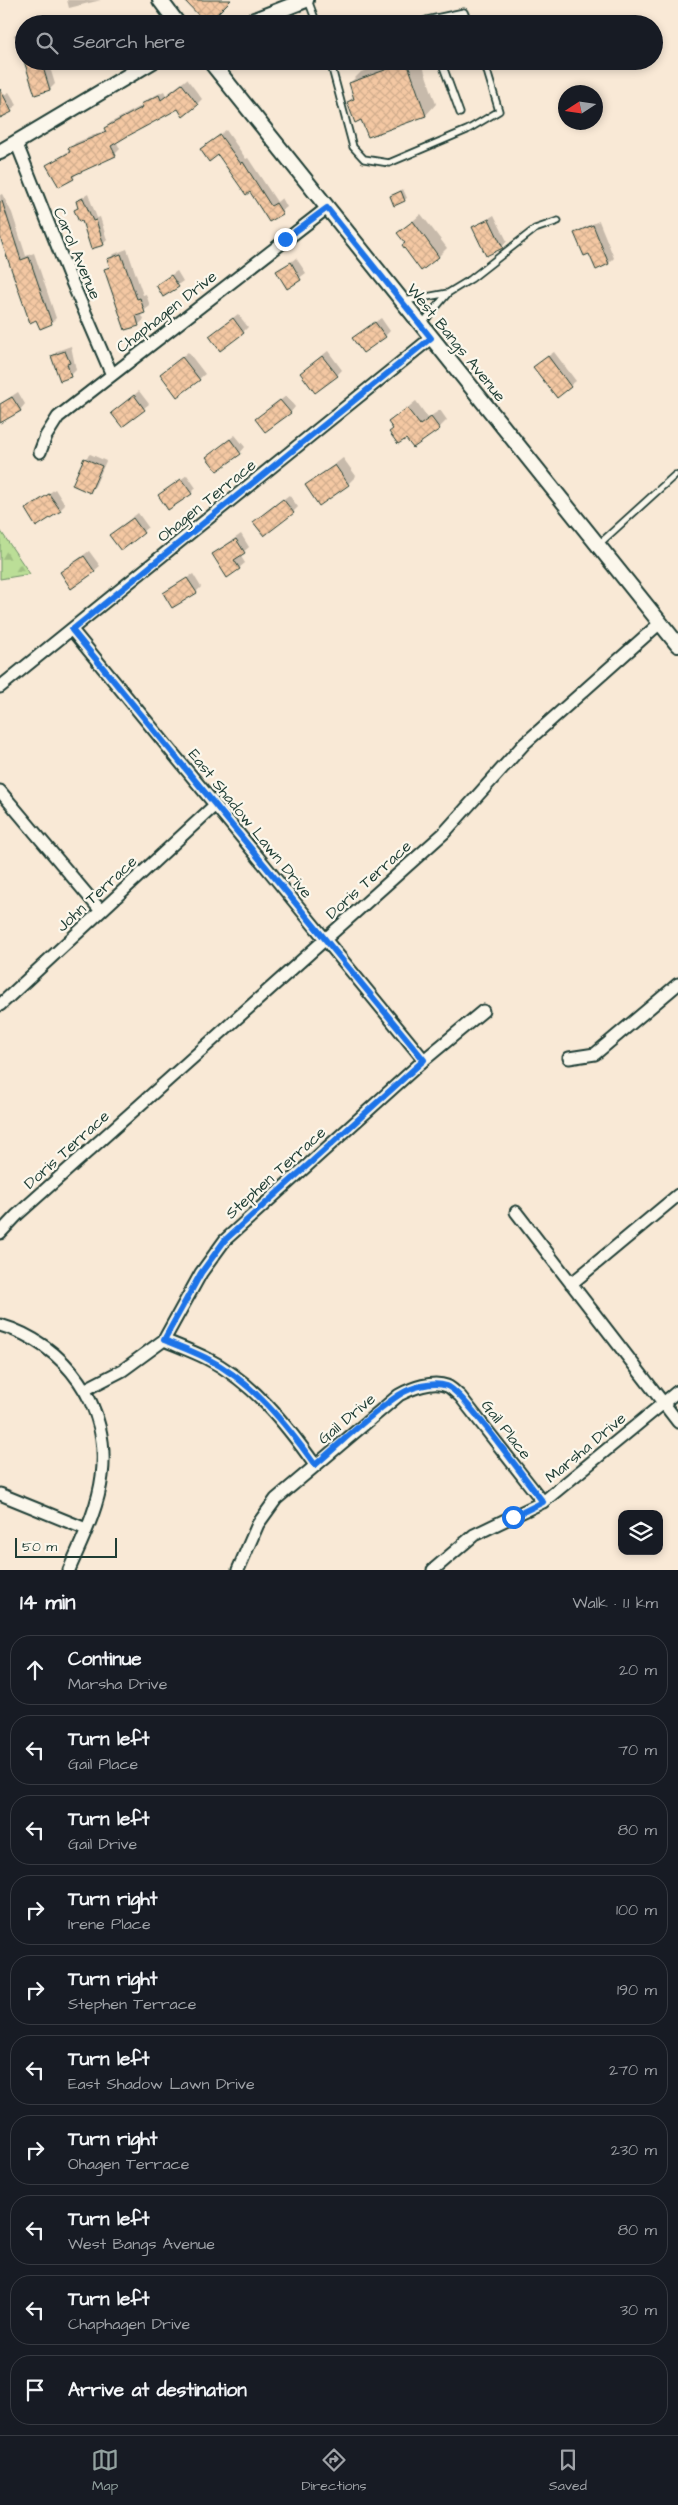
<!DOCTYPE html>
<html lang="en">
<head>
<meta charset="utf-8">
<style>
	body { margin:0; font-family:"Architects Daughter",sans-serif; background:#242831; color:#f1f3f6 }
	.controls { position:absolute; right:15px; bottom:15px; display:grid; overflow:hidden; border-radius:10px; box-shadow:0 2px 8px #0003 }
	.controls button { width:45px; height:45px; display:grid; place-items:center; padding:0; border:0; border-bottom:1px solid #363941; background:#171b24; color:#f1f3f6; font:25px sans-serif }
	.compass { position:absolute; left:558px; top:85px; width:45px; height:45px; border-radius:50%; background:#171b24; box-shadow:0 2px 8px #0003; rotate:258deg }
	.scale { position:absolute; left:15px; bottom:12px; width:102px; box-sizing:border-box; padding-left:5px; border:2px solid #1f3d34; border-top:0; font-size:14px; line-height:18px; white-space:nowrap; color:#1f3d34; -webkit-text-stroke:4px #fbf7ec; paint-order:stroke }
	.stop { position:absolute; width:15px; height:15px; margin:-11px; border:4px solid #1a73e8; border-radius:50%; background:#fff }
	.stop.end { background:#1a73e8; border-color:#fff; box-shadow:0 1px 5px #0008 }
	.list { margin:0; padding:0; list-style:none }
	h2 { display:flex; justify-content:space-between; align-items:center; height:65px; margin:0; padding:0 20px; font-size:21px }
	h2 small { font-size:16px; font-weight:400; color:#9ea1a6 }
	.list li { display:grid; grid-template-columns:32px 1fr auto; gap:15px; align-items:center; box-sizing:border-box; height:70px; margin:0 10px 10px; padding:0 10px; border:1px solid #363941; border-radius:20px }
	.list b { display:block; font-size:19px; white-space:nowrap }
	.list p { margin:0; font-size:16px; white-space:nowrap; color:#9ea1a6 }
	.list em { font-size:16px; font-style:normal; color:#9ea1a6 }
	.icon { flex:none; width:28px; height:28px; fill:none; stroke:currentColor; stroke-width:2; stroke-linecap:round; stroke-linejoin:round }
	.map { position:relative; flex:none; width:678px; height:1570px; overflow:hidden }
	.search { position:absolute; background:#171b24; box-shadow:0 2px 8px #0003; left:15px; right:15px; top:15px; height:55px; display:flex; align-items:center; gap:12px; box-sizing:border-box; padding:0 18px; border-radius:28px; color:#9ea1a6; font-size:19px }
	.sheet { height:865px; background:#171b24 }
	nav { display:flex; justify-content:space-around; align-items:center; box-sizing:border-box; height:70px; border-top:1px solid #363941; background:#171b24; font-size:14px; color:#9ea1a6 }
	nav a { display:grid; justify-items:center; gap:2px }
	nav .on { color:#92a19f }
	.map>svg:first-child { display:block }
</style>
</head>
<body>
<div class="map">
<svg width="678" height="1570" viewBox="0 0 678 1570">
	<defs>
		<pattern id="forest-firs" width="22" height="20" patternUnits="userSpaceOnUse" patternTransform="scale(1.25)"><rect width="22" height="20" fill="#bbde97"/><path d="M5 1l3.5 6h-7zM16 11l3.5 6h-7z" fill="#a0bf83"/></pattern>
		<pattern id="building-cross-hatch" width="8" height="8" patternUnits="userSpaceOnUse" patternTransform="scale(1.25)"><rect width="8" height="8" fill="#f4c8a3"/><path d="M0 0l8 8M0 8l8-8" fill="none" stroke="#d1ad8d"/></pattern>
	</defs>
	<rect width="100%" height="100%" fill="#f9e9d6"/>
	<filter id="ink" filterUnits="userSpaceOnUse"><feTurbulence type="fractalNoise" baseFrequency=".02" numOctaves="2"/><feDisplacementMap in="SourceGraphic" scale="10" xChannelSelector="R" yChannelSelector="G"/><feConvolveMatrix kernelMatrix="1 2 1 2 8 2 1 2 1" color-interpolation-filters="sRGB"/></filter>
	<g filter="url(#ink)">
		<!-- forest -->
		<path fill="url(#forest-firs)" stroke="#6d8e66" d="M0 530 30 574 0 579Z"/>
		<!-- shadow -->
		<path fill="#0003" d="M67 0H101L69 8Z
			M42 20 43 24H34Z
			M24 28V57L14 35Z
			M25 61H48L55 84 50 89 36 94Z
			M392 61H421L436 104 426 115 369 136 362 119 348 102 354 96 350 83 361 72Z
			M187 79 202 99 197 104 178 108 116 141 120 149 115 154 78 172 73 178 48 165 70 150 75 143 106 130 105 128 110 123 143 105 148 99 164 91 166 95Z
			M9 92 17 105 0 117V97Z
			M226 130 246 159 248 158 277 202 282 198 287 207 270 220 251 190 207 144Z
			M403 189 407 198 404 200 391 196Z
			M2 194 12 213 26 256 34 253 56 318 51 323 0 232V195Z
			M88 194 97 218 100 217 107 240 103 244 76 210 79 207 77 201Z
			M421 214 447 248 439 256 406 242 399 233Z
			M494 215 507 241 502 247 474 228Z
			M599 221 614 258 609 263 596 269 590 252 576 234 581 229Z
			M127 249 143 295 146 294 150 306 141 313 144 320 138 325 106 269 110 265 108 260 114 254Z
			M296 258 306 273 287 287 278 272Z
			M177 271 183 281 164 295 157 285Z
			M238 314 248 327 243 332 216 331Z
			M381 318 390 331 385 336 354 338Z
			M71 346 76 370 71 375 61 379 52 357 57 351Z
			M328 351 342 370 337 375 306 368Z
			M188 352 205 374 178 396 167 369Z
			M554 352 576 381 557 396 540 362Z
			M139 391 149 404 122 426 112 413Z
			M18 392 25 404 20 410 0 412V404Z
			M286 396 295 407 290 413 256 419Z
			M416 401 428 418 440 410 447 420 439 428 406 437 390 422Z
			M235 435 245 447 240 453 213 452Z
			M90 454 106 461 95 486 90 491 85 459Z
			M343 458 356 476 348 484 307 486Z
			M187 475 196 488 191 493 160 495Z
			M55 489 65 505 60 510H26Z
			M289 495 298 507 293 512 260 517Z
			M138 513 148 527 121 549 116 530Z
			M241 534 249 547 240 555 245 563 239 568 213 554Z
			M89 551 100 566 94 571 61 572Z
			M193 574 201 587 196 592 165 593Z"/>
		<!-- building -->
		<path fill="url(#building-cross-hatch)" stroke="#1f3d34" d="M184 0H231L207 24Z
			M24 61H41L50 90 35 95Z
			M407 62 426 116 368 137 361 120 355 123 347 102 354 99 349 83Z
			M182 84 198 105 183 117 178 109 126 137 111 146 116 156 72 176 74 179 59 187 46 165 70 152 68 148 106 132 104 128 143 107 141 104 159 95 161 100Z
			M0 89 12 112 0 118Z
			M220 135 241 164 243 162 271 206 276 203 283 214 269 222 250 192 246 195 218 155 209 162 200 149Z
			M401 191 405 201 394 206 390 196Z
			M83 198 93 221 96 220 104 245 91 249 82 221 79 222 74 210 78 208 76 201Z
			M2 201 21 260 29 257 52 324 40 329 36 320 30 323 0 237V202Z
			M489 219 503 248 486 256 472 227Z
			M413 221 439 257 421 271 402 245 405 243 397 233Z
			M593 225 609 264 596 270 589 254 584 256 574 233Z
			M121 254 137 299 140 298 145 313 136 316 139 326 125 330 104 269 110 267 107 259Z
			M291 262 301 280 287 289 276 271Z
			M171 275 179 287 163 297 156 285Z
			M233 318 244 333 220 351 209 336Z
			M375 322 386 337 363 353 352 338Z
			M65 351 70 363 67 364 71 377 60 381 51 356Z
			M322 356 338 376 315 393 300 373Z
			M548 356 571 387 557 398 533 367Z
			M182 357 200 380 177 397 160 374Z
			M134 395 145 410 122 427 111 413Z
			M12 397 21 411 0 423V404Z
			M280 400 291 413 265 432 255 419Z
			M407 408 420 425 431 417 440 429 413 448 406 439 398 444 389 432 393 429 388 422Z
			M230 439 241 454 217 471 206 457Z
			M84 458 102 466 90 493 72 485Z
			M335 465 349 485 319 506 305 485Z
			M181 479 192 494 168 510 158 495Z
			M49 494 61 511 36 527 25 509Z
			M283 499 294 513 264 536 253 522Z
			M133 518 144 533 121 551 109 535Z
			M236 539 245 553 234 560 240 569 227 578 212 554Z
			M84 556 95 572 71 589 60 572Z
			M187 578 197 593 172 608 163 593Z"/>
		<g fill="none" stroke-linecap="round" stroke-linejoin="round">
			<!-- service casing -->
			<g stroke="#1f3d34" stroke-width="9">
				<path id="service" d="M308 0 317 24
					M427 20 464 12 469 24
					M417 24 427 20 428 23
					M330 61 353 147 364 159 389 163 467 130 499 111 484 61
					M441 61 460 113
					M405 301 448 293
					M421 325 448 293 471 279 535 229 558 221
					M598 545 675 475"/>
			</g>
			<!-- minor casing -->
			<g stroke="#1f3d34" stroke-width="15">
				<path id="minor" d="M16 142 68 273 112 375
					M40 452 46 436 58 417 327 208
					M72 630 424 1060
					M0 687 431 338
					M0 791 101 911
					M0 1005 215 805
					M569 1058 595 1054 678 984
					M516 1212 678 1422
					M0 1233 17 1215 444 833 524 744 660 623
					M571 1284 678 1195
					M0 1325C66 1344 111 1407 102 1476 98 1509 82 1540 69 1570
					M164 1340C178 1346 192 1351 206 1358 252 1381 286 1424 315 1465
					M86 1389 123 1370 164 1340 201 1273 225 1240 424 1060 483 1011
					M0 1494 86 1529
					M238 1570 258 1524 276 1499 399 1395C412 1388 433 1380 447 1386 452 1388 456 1393 460 1396L543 1502
					M433 1570 474 1535 543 1502 678 1391"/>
			</g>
			<!-- tertiary casing -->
			<g stroke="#1f3d34" stroke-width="18">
				<path id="tertiary" d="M160 0 178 24
					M244 24 306 0
					M210 61 678 645
					M0 152 153 61"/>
			</g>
			<!-- service -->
			<use href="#service" stroke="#fbf7ec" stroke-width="5.5"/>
			<!-- minor -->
			<use href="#minor" stroke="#fbf7ec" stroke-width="11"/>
			<!-- tertiary -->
			<use href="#tertiary" stroke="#fbf7ec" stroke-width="14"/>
		</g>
	</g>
	<g fill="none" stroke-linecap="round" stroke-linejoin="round" filter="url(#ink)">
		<!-- route -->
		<path stroke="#1a73e8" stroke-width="6" d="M285 239 327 208 431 338 72 630 424 1060 225 1240 201 1273 164 1340C178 1346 192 1351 206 1358 252 1381 286 1424 315 1465 341 1443 371 1413 399 1395 411 1387 433 1381 447 1386 464 1392 527 1482 543 1502L513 1517"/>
	</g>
	<g text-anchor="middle" stroke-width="4.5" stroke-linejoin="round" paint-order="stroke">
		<!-- street labels -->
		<g font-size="16" fill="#1f3d34" stroke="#fbf7ec">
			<text transform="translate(78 253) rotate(67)" y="6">Carol Avenue</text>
			<text transform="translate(166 311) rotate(-38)" y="6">Chaphagen Drive</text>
			<text transform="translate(457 342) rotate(51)" y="6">West Bangs Avenue</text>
			<text transform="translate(206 500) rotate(-39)" y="6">Ohagen Terrace</text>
			<text transform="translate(251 823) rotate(51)" y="6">East Shadow Lawn Drive</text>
			<text transform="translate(368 879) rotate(-42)" y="6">Doris Terrace</text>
			<text transform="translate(96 893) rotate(-43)" y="6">John Terrace</text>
			<text transform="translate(66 1149) rotate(-42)" y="6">Doris Terrace</text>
			<text transform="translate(275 1172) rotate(-42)" y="6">Stephen Terrace</text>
			<text transform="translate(346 1418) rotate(-40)" y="6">Gail Drive</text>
			<text transform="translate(507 1429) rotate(52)" y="6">Gail Place</text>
			<text transform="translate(585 1447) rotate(-40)" y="6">Marsha Drive</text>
		</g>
	</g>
</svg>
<div class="controls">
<button><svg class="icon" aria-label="layers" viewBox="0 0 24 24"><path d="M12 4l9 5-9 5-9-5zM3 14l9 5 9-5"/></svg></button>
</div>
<svg class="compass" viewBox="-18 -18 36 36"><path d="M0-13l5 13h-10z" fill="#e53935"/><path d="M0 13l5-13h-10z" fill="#9ea1a6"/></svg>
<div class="scale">50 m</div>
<div class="stop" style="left:513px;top:1517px"></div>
<div class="stop end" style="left:285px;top:239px"></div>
<div class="search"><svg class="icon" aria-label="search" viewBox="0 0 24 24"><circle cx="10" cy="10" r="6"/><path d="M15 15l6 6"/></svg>Search here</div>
</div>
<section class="sheet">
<h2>14 min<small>Walk · 1.1 km</small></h2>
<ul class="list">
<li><svg class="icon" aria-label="ahead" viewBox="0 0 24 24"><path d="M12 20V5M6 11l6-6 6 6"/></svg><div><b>Continue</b><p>Marsha Drive</p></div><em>20 m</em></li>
<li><svg class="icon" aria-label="left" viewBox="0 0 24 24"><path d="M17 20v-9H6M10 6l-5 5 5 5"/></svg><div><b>Turn left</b><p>Gail Place</p></div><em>70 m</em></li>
<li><svg class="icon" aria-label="left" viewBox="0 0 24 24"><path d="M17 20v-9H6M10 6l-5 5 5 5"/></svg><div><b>Turn left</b><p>Gail Drive</p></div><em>80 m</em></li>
<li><svg class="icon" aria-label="right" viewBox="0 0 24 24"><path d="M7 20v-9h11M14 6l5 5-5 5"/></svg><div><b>Turn right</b><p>Irene Place</p></div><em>100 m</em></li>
<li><svg class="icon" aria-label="right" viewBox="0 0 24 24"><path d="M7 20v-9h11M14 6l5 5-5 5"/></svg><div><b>Turn right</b><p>Stephen Terrace</p></div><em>190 m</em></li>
<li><svg class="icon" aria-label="left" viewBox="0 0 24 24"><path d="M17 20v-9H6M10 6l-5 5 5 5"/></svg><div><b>Turn left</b><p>East Shadow Lawn Drive</p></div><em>270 m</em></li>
<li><svg class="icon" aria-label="right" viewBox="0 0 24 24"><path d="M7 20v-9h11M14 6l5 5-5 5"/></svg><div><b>Turn right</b><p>Ohagen Terrace</p></div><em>230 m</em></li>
<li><svg class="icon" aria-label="left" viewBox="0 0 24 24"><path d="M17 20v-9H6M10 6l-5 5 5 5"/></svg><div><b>Turn left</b><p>West Bangs Avenue</p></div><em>80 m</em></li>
<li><svg class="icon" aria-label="left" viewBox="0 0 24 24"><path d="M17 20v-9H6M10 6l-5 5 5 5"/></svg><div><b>Turn left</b><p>Chaphagen Drive</p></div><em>30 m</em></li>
<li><svg class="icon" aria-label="arrive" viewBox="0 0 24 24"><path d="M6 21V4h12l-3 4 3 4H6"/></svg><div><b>Arrive at destination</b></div></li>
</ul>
</section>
<nav>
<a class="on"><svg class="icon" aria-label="map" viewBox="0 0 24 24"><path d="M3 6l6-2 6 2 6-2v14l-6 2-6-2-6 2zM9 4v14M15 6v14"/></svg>Map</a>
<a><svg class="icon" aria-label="directions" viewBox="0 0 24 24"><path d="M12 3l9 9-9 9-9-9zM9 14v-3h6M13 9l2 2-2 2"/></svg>Directions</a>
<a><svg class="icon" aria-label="saved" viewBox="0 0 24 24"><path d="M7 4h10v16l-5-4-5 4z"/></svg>Saved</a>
</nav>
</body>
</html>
